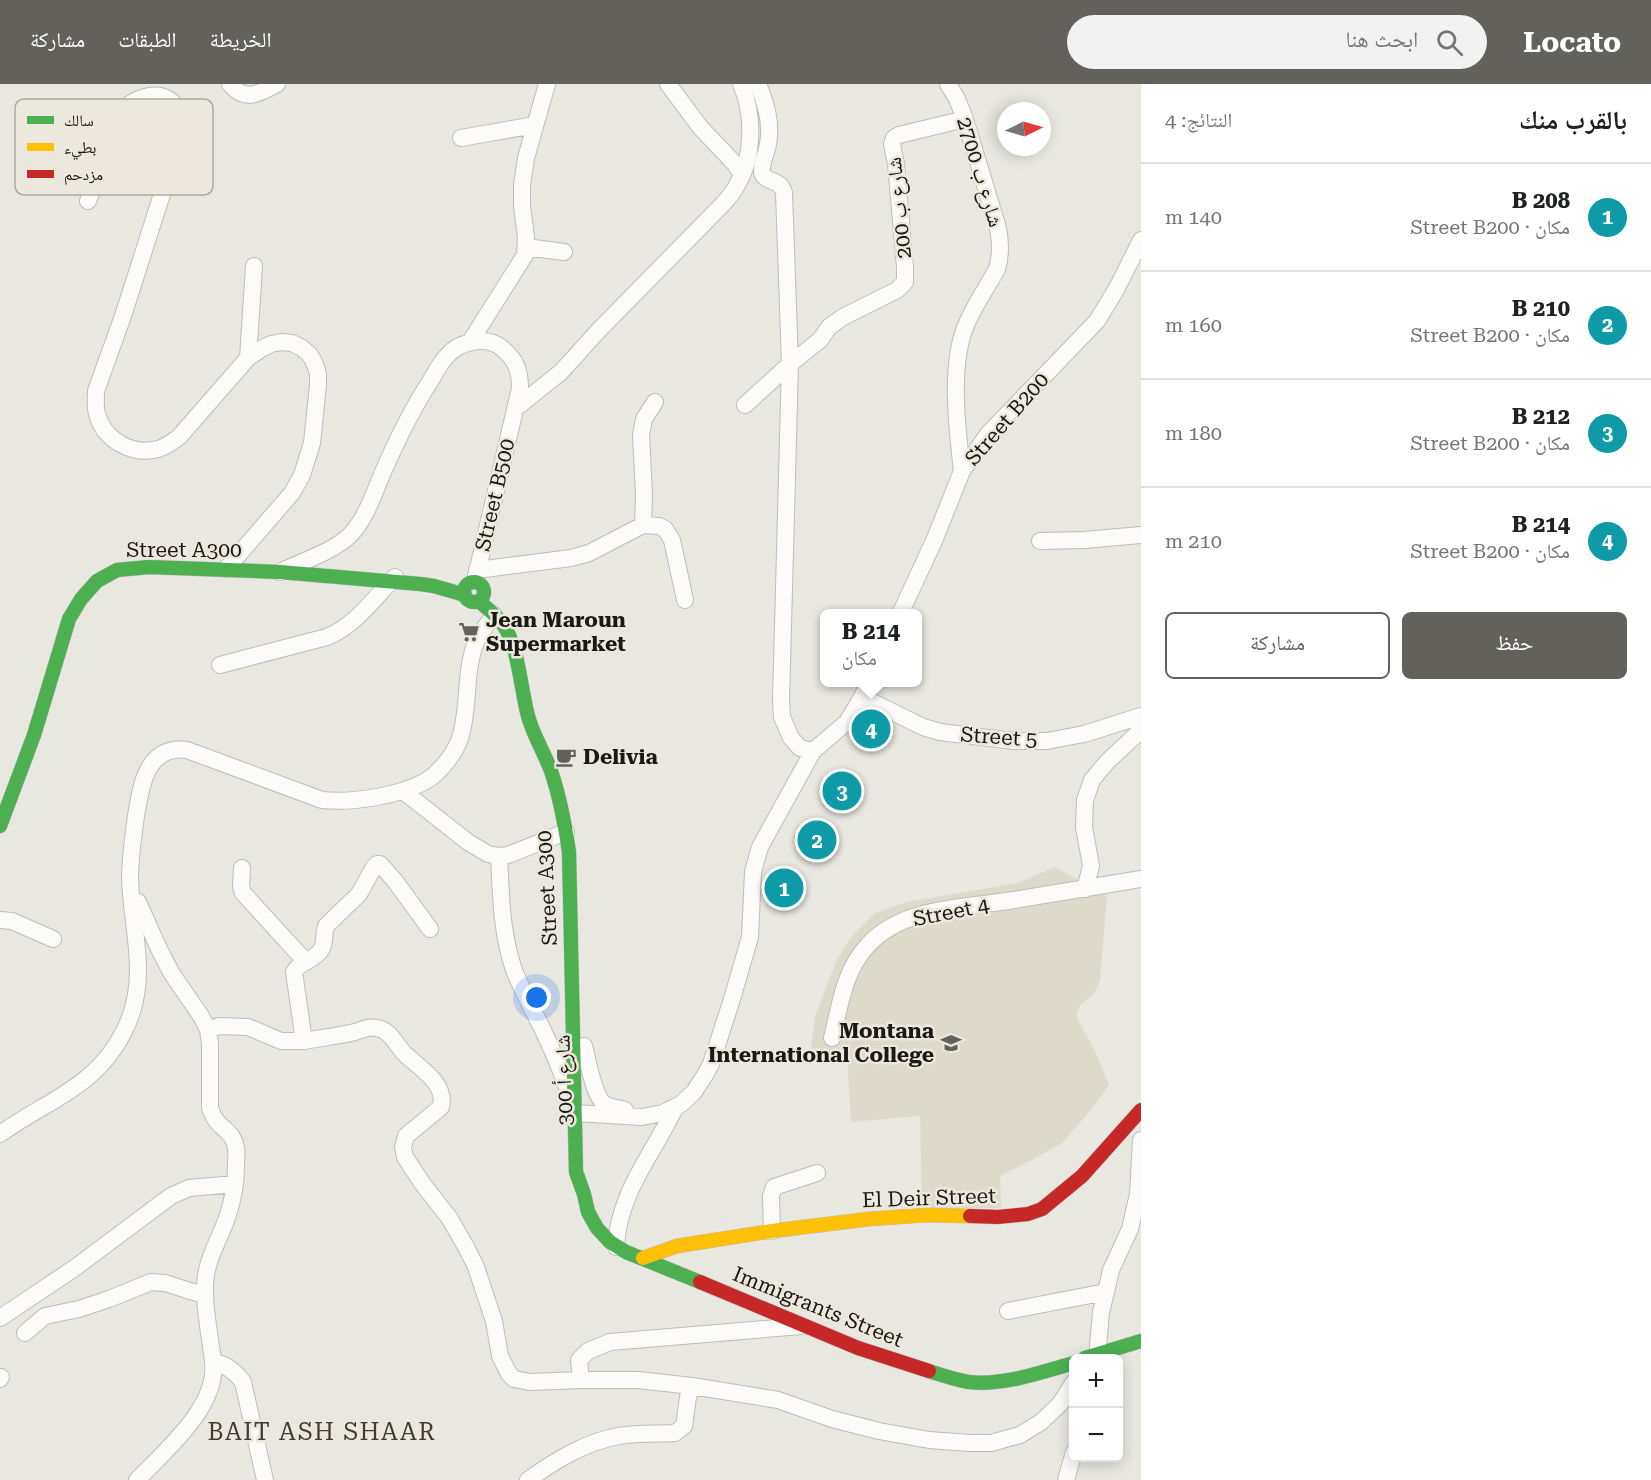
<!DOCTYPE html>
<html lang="ar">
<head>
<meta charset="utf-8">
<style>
	body { margin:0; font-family:"Roboto Serif","Noto Naskh Arabic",serif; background:#f2f2f2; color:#202124; direction:rtl }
	.controls { position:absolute; right:18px; bottom:18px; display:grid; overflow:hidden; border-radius:9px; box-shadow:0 3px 15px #0003 }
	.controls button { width:54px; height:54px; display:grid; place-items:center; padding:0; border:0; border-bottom:2px solid #e0e0e0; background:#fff; color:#202124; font:30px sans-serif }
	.compass { position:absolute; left:997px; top:18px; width:54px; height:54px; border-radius:50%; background:#fff; box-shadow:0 3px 15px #0003; rotate:85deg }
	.you { position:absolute; left:537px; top:914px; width:21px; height:21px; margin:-15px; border:4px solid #fff; border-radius:50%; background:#1a73e8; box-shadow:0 0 0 9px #1a73e833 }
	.badge { display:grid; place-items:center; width:39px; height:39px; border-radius:50%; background:#63615c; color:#fff; font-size:20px; font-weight:700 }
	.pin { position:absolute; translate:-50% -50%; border:3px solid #fff; box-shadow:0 2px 6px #0006 }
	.popup { position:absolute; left:820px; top:525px; width:102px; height:78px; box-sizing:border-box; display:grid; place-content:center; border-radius:9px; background:#fff; filter:drop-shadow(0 2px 4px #0005); font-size:20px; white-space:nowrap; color:#757577 }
	.popup b { font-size:22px; color:#202124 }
	.popup::after { content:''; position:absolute; left:50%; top:100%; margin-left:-12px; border:12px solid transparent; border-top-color:#fff }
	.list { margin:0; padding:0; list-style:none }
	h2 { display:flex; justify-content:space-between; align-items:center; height:78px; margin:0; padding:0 24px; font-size:26px }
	h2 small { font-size:20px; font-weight:400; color:#757577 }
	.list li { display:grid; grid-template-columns:39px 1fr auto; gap:18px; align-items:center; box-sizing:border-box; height:108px; padding:0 24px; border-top:2px solid #e0e0e0 }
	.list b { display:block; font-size:22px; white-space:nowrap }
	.list p { margin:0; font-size:20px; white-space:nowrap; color:#757577 }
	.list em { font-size:20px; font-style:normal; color:#757577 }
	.actions { display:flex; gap:12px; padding:18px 24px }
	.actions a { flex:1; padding:14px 0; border:2px solid #63615c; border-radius:9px; text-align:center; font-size:21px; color:#63615c }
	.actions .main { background:#63615c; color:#fff }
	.icon { flex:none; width:33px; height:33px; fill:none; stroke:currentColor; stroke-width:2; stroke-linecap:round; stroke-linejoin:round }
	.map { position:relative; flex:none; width:1141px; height:1396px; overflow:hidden; direction:ltr }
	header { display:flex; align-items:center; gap:36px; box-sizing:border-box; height:84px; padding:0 30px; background:#63615c; color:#fff }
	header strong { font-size:28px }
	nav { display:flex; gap:33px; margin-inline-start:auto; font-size:21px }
	.search { width:420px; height:54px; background:#f2f2f2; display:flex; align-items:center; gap:15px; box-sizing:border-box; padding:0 21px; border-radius:33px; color:#757577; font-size:22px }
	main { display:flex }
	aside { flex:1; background:#fff }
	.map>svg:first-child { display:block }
</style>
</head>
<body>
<header>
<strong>Locato</strong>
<div class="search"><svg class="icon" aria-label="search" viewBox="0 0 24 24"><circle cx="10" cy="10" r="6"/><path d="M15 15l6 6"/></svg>ابحث هنا</div>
<nav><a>الخريطة</a><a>الطبقات</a><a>مشاركة</a></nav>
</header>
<main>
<aside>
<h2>بالقرب منك<small>النتائج: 4</small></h2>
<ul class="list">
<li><span class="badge" style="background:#0f9aa8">1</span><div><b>B 208</b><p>مكان · Street B200</p></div><em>140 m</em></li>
<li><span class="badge" style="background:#0f9aa8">2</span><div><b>B 210</b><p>مكان · Street B200</p></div><em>160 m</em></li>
<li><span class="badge" style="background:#0f9aa8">3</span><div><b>B 212</b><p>مكان · Street B200</p></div><em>180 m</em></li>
<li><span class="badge" style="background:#0f9aa8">4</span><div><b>B 214</b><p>مكان · Street B200</p></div><em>210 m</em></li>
</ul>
<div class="actions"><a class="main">حفظ</a><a>مشاركة</a></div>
</aside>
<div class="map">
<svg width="1141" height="1396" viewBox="0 0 1141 1396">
	<rect width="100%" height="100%" fill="#e8e7e0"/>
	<!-- built -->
	<path fill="#dddacc" d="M1055 783 1107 812 1100 896 1094 910 1080 921 1076 932 1096 969 1109 1001 1092 1025 1062 1059 1034 1075 1000 1092 1001 1124H922L920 1032 851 1038 847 971 810 970 815 933 837 875 852 852 875 829 907 818 1018 799Z"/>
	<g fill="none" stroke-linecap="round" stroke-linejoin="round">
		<!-- street casing -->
		<g stroke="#bebdb8" stroke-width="18">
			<path id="street" d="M230 0C245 19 260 9 277 0
				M668 0 700 43 735 80 742 91
				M758 0C766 19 772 39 768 60 767 68 761 79 762 88 765 100 780 93 784 109L790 280 781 617 782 633 791 654 800 664 813 667
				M948 0 957 15 965 35 998 144C1001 159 1001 171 997 185 987 203 975 220 967 239 949 278 957 344 962 387
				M461 54 535 41
				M88 117 122 26C151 0 188 9 180 54L123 232 96 307C96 315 95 323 97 330 104 356 132 372 158 365 166 363 172 358 179 353L248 274 261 265 271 260 281 258 292 259 302 264 310 271 315 280 318 290V301L312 359 302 391 292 409 226 485
				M526 163 564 168
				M470 258 525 171 526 153 522 122V101L526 74 547 0
				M248 274 254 182
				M745 321 790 280 820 256 829 243 843 233 897 206 905 198V183L896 80 892 60 894 54 899 51 965 35
				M516 324 561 288 599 246 723 120C728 114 734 108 737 101 754 73 754 30 741 0
				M643 441 644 411 641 351 644 335 655 318
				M1040 457 1084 456 1141 451
				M477 486 571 474 589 469 643 441 659 442 665 445 672 456 685 516
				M280 488C302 477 336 467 352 449 367 432 374 409 383 388 397 356 412 325 431 296 436 288 440 279 446 273 459 257 487 251 503 265 516 276 520 287 520 304L475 497
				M900 530 934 457 962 387 988 350 1097 237 1117 204 1141 156
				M220 581 327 553C356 541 374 514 395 493
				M862 613 923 643 940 648 1014 657H1047L1084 650 1141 632
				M403 707 468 758 488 770 499 772 508 771 566 748
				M499 772C501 811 501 848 514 886 521 904 531 922 540 940 554 969 567 998 575 1029L642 1033 663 1029 681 1020 694 1008 705 991 711 980 732 915 750 853 753 788 760 763 813 667 847 638 862 613 869 598
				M242 784 241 802 243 809 306 878
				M1085 805 1091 782 1084 743 1085 716 1092 696 1107 678 1141 646
				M0 836 12 837 53 855
				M208 946 219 942 248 943 281 957H304L294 888C300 877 314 877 321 866 326 859 323 850 326 842L359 810 374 783 377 780H380L395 797 430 845
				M832 954C840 922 844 886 868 861 904 822 966 824 1014 816 1056 809 1099 802 1141 795
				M304 957C321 954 338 952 355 948 362 946 369 942 377 944 390 946 395 959 403 968 417 983 447 998 441 1023L406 1052 403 1063 405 1073 422 1099 450 1135 466 1163 476 1183 494 1237 500 1272 509 1290 514 1295 530 1298 581 1296H638L692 1302 778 1316 832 1335 879 1347 929 1356 970 1359H991L1020 1351 1041 1338 1060 1320 1074 1298
				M584 962C588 976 594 1015 606 1021 612 1024 619 1024 625 1026
				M0 1050C46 1017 98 1002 124 947 134 928 138 907 138 886 138 856 131 826 130 795 130 774 133 753 136 732 141 702 146 661 187 666L322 716C353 719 399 712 426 697 440 688 455 670 460 654 470 623 464 588 476 558 480 548 488 540 494 531
				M772 1147 771 1112 774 1103 817 1089
				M616 1163C618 1110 653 1070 675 1024
				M1008 1227 1106 1208
				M0 1234 76 1183 171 1112 189 1104 235 1100
				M25 1249 45 1232 79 1225 109 1215 151 1198 165 1199 190 1207 205 1211
				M1097 1274 1101 1228 1106 1208 1111 1186 1130 1145 1138 1110 1141 1056
				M213 1278C226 1280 235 1287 243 1298L265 1396
				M0 1295 1 1293
				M581 1296 579 1276 588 1267 610 1258 801 1242
				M137 1396C165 1367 219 1322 213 1277 210 1251 201 1211 207 1186 211 1167 222 1150 228 1131 233 1115 236 1099 236 1082 236 1076 237 1069 236 1064 233 1044 215 1045 210 1023V959L208 946 201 932 172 890 160 867 138 818
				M528 1396C556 1376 585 1358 619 1352 638 1349 657 1350 675 1349L684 1342 688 1313 692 1302
				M1066 1396 1074 1368"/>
		</g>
		<!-- fast casing -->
		<g stroke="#bebdb8" stroke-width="15">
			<path id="fast" d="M464 508a10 10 0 1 1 20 0a10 10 0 1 1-20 0Z
				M479 517C489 526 501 535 507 547 519 570 521 606 528 632 533 651 544 668 551 687 560 713 565 741 569 768L576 1088 584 1110 588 1128 597 1144 610 1158 626 1168 700 1198
				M0 742 34 651 69 535 81 515 97 497 117 486 149 483 280 488 420 500 434 502 465 511
				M1085 1274 1141 1257
				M929 1287C942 1291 955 1296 969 1298 1004 1302 1041 1288 1074 1279"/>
		</g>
		<!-- slow casing -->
		<g stroke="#bebdb8" stroke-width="15">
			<path id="slow" d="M643 1174 677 1162 772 1147 869 1135 927 1131 970 1132"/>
		</g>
		<!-- jam casing -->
		<g stroke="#bebdb8" stroke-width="15">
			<path id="jam" d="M970 1132 998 1133 1028 1130 1042 1125 1082 1092 1141 1026
				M700 1198 858 1264 929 1287"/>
		</g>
		<!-- street -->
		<use href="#street" stroke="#fcfbfa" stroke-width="16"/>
		<!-- fast -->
		<use href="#fast" stroke="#4caf50" stroke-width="14"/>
		<!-- slow -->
		<use href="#slow" stroke="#ffc107" stroke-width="14"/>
		<!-- jam -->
		<use href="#jam" stroke="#c62828" stroke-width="14"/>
	</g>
	<!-- icons -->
	<defs>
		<g id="supermarket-bare" transform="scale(1.62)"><path d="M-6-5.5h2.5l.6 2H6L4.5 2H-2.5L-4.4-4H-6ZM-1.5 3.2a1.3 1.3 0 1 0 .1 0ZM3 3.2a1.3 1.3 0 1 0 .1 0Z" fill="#63615c" stroke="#ece8dd" stroke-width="2.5" paint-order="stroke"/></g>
		<g id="cafe-bare" transform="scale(1.62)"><path d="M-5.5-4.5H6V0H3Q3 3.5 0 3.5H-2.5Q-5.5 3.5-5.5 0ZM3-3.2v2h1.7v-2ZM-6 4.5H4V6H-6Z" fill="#63615c" stroke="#ece8dd" stroke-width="2.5" paint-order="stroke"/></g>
		<g id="school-bare" transform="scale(1.62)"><path d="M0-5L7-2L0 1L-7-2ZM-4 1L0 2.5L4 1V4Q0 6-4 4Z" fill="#63615c" stroke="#ece8dd" stroke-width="2.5" paint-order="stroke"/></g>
	</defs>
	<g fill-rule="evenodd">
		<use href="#supermarket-bare" x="469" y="548"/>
		<use href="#cafe-bare" x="566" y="673"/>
		<use href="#school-bare" x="951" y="959"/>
	</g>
	<g text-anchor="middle" stroke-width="5" stroke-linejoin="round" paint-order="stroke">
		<!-- street labels -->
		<g font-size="21" fill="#1b1915" stroke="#ece8dd">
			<text transform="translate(980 88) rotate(73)" y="7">شارع ب 2700</text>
			<text transform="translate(899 124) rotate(-96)" y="7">شارع ب 200</text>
			<text transform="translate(1007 335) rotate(-49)" y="7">Street B200</text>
			<text transform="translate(495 411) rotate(-77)" y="7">Street B500</text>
			<text x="184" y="473">Street A300</text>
			<text transform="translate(999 653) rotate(4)" y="7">Street 5</text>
			<text transform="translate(547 804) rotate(-93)" y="7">Street A300</text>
			<text transform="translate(951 828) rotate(-11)" y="7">Street 4</text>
			<text transform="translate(564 996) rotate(-92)" y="7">شارع أ 300</text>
			<text transform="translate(929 1114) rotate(-2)" y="7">El Deir Street</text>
			<text transform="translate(818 1223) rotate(22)" y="7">Immigrants Street</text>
		</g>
		<!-- poi labels -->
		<g font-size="21" font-weight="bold" fill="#1b1915" stroke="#ece8dd" text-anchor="start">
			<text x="486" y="543">Jean Maroun<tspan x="486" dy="24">Supermarket</tspan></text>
			<text x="583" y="680">Delivia</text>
			<text x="934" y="954" text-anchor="end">Montana<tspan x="934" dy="24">International College</tspan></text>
		</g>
		<!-- quarter labels -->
		<g font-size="24" letter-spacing="1.5" fill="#3e3c33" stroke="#ece8dd">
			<text x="322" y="1356">BAIT ASH SHAAR</text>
		</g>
	</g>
	<!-- legend -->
	<rect x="15" y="15" width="198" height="96" rx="9" fill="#ece8dd" stroke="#adaaa1" stroke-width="1.5"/>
	<rect x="27" y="32" width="27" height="8" fill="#4caf50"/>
	<rect x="27" y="59" width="27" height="8" fill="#ffc107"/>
	<rect x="27" y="86" width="27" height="8" fill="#c62828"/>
	<g font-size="16" fill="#1b1915">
		<text x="64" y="42">سالك</text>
		<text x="64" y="69">بطيء</text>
		<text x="64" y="96">مزدحم</text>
	</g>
</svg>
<div class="controls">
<button>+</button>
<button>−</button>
</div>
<svg class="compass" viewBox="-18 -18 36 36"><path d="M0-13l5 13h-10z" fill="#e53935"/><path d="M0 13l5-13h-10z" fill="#757577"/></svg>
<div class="you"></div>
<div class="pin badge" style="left:784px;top:804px;background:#0f9aa8">1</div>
<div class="pin badge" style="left:817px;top:756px;background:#0f9aa8">2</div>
<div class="pin badge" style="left:842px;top:707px;background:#0f9aa8">3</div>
<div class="pin badge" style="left:871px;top:645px;background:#0f9aa8">4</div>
<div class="popup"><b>B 214</b>مكان</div>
</div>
</main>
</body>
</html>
